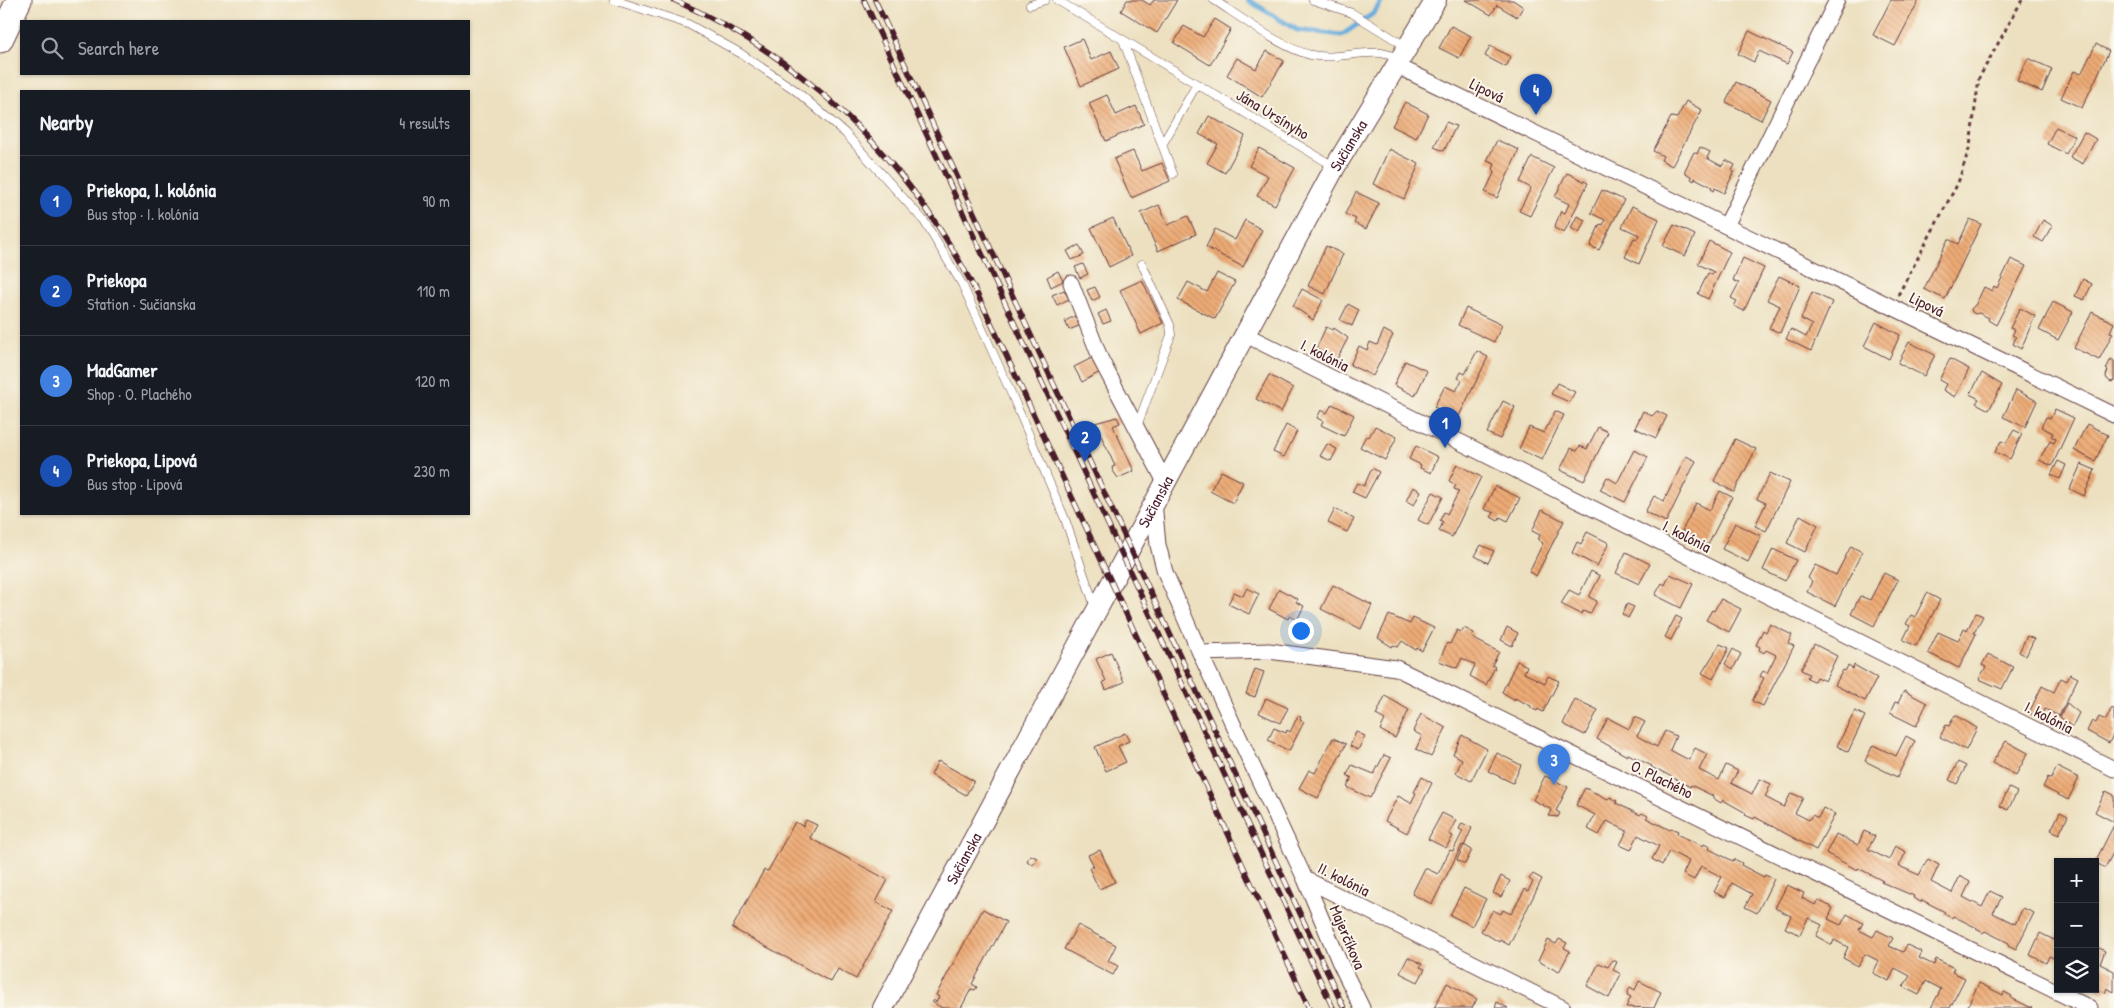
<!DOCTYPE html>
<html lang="en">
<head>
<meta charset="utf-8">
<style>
	body { margin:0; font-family:"Patrick Hand",sans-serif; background:#20242c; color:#f1f3f6 }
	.controls { position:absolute; right:15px; bottom:15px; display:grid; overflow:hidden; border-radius:0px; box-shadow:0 1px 4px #0004 }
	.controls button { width:45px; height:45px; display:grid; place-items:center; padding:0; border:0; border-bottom:1px solid #363941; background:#171b24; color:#f1f3f6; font:25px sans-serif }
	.you { position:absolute; left:1300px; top:630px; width:18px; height:18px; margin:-12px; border:4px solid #fff; border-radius:50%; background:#1a73e8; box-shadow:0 0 0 8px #1a73e833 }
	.badge { display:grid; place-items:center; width:32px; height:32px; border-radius:50%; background:#8c9099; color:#fff; font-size:16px; font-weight:700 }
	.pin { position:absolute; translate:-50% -41px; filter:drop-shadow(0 1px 2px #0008) }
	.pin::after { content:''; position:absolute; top:26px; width:18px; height:15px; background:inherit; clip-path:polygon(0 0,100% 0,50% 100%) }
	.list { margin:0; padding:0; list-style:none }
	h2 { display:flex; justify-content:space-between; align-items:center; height:65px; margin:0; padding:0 20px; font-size:21px }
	h2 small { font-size:16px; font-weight:400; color:#9ea1a6 }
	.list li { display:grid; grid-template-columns:32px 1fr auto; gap:15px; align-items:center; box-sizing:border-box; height:90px; padding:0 20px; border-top:1px solid #363941 }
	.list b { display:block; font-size:19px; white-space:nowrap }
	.list p { margin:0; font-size:16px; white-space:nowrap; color:#9ea1a6 }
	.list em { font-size:16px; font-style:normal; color:#9ea1a6 }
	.icon { flex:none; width:28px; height:28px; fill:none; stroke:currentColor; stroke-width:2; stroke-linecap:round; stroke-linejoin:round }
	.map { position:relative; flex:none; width:2114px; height:1008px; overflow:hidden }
	.search { position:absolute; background:#171b24; box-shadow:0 1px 4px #0004; left:20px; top:20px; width:450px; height:55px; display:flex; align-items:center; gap:12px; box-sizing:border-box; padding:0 18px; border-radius:0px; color:#9ea1a6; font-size:19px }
	.panel { position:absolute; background:#171b24; box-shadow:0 1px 4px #0004; left:20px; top:90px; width:450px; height:425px; border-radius:0px }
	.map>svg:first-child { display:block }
</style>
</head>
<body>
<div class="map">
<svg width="2114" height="1008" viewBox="0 0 2114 1008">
	<defs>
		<pattern id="building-back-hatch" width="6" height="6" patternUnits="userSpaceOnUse" patternTransform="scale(1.25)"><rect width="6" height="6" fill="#eeac76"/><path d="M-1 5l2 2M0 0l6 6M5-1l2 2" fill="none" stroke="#c38b61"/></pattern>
	</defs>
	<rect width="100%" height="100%" fill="#fbf7ec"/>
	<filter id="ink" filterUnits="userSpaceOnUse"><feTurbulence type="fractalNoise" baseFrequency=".02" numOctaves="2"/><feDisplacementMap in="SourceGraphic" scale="10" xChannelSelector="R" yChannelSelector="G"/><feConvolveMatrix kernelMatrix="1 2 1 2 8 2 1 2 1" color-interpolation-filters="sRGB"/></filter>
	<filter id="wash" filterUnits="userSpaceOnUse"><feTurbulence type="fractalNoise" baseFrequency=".0096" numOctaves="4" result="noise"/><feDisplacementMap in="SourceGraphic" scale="20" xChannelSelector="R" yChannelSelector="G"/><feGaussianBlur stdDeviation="1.12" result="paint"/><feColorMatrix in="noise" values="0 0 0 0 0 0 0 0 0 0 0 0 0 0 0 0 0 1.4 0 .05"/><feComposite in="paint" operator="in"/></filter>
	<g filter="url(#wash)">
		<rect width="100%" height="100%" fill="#ece0c0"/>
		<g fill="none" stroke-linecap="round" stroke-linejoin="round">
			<!-- stream -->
			<path stroke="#68acdd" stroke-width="5" d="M1248 0 1297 30 1342 35 1374 13 1382 0"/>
		</g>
		<g id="blocks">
			<!-- building -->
			<path fill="url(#building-back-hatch)" d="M1127 0H1142L1150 5 1154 0H1177L1157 33 1121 11Z
				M1466 0H1513L1523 7 1517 17 1497 5 1491 15Z
				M1891 0H1919L1895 46 1873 35Z
				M1215 19 1231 29 1210 65 1174 43 1184 26 1203 37Z
				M1451 26 1471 36 1459 58 1439 48Z
				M1749 31 1793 52 1787 64 1759 51 1754 62 1738 54Z
				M1082 39 1091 60 1111 51 1119 69 1081 86 1064 47Z
				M2096 44 2109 51 2082 108 2061 98 2074 71 2081 74Z
				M1490 46 1511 57 1506 67 1485 56Z
				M1267 51 1284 61 1262 97 1227 75 1237 58 1256 69Z
				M2028 58 2052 69 2042 92 2017 81Z
				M1736 82 1771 100 1761 120 1726 102Z
				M1107 95 1116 115 1136 106 1144 124 1106 141 1089 103Z
				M1686 101 1702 110 1672 166 1661 160 1663 156 1653 151 1671 117 1677 118Z
				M1405 102 1428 114 1416 138 1392 126Z
				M1209 116 1245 136 1225 173 1207 163 1218 144 1199 134Z
				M1446 122 1456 126 1444 151 1434 147Z
				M2056 127 2075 136 2066 154 2047 144Z
				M2084 132 2096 139 2083 164 2070 157Z
				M1497 140 1519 150 1497 198 1485 192 1495 171 1493 169 1495 164 1487 161Z
				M1700 147 1710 152 1707 158 1714 162 1722 166 1726 160 1735 165 1732 171 1734 172 1724 193 1715 188 1714 191 1711 189 1712 187 1695 178 1694 181 1691 179 1692 177 1684 172 1694 152 1697 154Z
				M1259 148 1295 168 1275 205 1257 196 1268 176 1249 166Z
				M1389 149 1419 164 1404 199 1373 184Z
				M1133 151 1142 171 1162 163 1170 181 1131 198 1114 159Z
				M1532 157 1554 168 1530 216 1519 211 1531 188 1520 182Z
				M1567 173 1588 183 1564 233 1554 228 1561 211 1565 213 1569 204 1555 197Z
				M1602 190 1624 200 1599 250 1590 246 1600 224 1603 225 1605 220 1591 213Z
				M1356 192 1379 203 1366 229 1354 223 1356 219 1345 214Z
				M1159 205 1168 225 1188 216 1196 234 1158 251 1141 213Z
				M1632 206 1659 219 1639 264 1625 257 1634 238 1637 239 1639 235 1622 227Z
				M1577 216 1585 220 1579 233 1571 228Z
				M1113 218 1131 256 1109 267 1091 228Z
				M1970 219 1981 224 1945 299 1924 289 1948 239 1958 244Z
				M1245 220 1262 230 1243 267 1206 247 1215 229 1235 240Z
				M2043 220 2053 226 2043 242 2034 237Z
				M1674 225 1695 235 1685 256 1663 246Z
				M1709 241 1730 252 1708 299 1698 294 1708 273 1712 275 1714 272 1698 264Z
				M1079 245 1084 255 1072 260 1067 251Z
				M1326 246 1343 254 1325 294 1308 286Z
				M1743 258 1764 268 1744 311 1734 306 1737 301 1731 298 1739 283 1733 280Z
				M2011 259 2026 266 1996 325 1988 320 1989 318 1979 313 1975 314 1972 312 1971 309 1976 304 1984 287 1992 291 1994 286 1997 288Z
				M1083 264 1088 274 1080 278 1075 267Z
				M1058 271 1063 281 1051 287 1047 277Z
				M1217 273 1235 282 1215 319 1178 300 1188 282 1207 292Z
				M1779 276 1800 286 1780 333 1769 328 1780 306 1767 300Z
				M2083 279 2092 284 2084 300 2075 296Z
				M1142 280 1163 323 1141 334 1120 290Z
				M1095 287 1100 297 1092 301 1087 290Z
				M1302 289 1323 300 1313 320 1293 306Z
				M1064 290 1069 299 1057 305 1052 295Z
				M1812 292 1832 302 1811 351 1786 339 1791 329 1806 337 1812 325 1801 319Z
				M2053 302 2073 312 2058 340 2039 330Z
				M1348 304 1359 310 1352 326 1340 320Z
				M1466 308 1502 325 1494 342 1458 325Z
				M2020 308 2035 316 2021 349 2013 344 2016 337 2012 335 2015 330 2010 328Z
				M1106 310 1111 321 1103 324 1098 314Z
				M2092 312 2114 323 2110 332 2113 333 2099 360 2074 348Z
				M1077 315 1081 325 1069 330 1065 321Z
				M1876 322 1900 335 1889 359 1864 346Z
				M1326 327 1333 330 1334 328 1348 338 1337 359 1316 349Z
				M1384 330 1393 335 1373 376 1350 365 1359 346 1367 350 1370 342 1377 345Z
				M1909 342 1935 355 1924 376 1898 363Z
				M1477 351 1488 357 1458 418 1434 407 1445 386 1456 391 1462 380 1458 378 1461 372 1465 374Z
				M1092 358 1100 372 1082 382 1074 367Z
				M1950 359 1969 369 1955 397 1943 390 1946 384 1939 380Z
				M2111 359 2114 361V381L2111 382 2107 379 2106 376 2108 370 2106 369Z
				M1405 361 1427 371 1415 396 1394 385Z
				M1982 373 2002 385 1989 410 1976 403 1979 399 1970 394Z
				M1269 375 1293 388 1281 412 1256 399Z
				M1557 383 1575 392 1569 402 1551 394Z
				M2016 390 2037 401 2025 427 2003 417Z
				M1503 401 1515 407 1500 439 1487 433Z
				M1332 404 1354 415 1344 436 1321 425 1323 421 1317 418 1321 410 1327 413Z
				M2055 409 2074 418 2052 466 2039 460 2050 441 2054 443 2056 439 2051 436 2053 433 2041 427 2046 417 2050 419Z
				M1555 411 1564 415 1542 460 1519 449 1529 427 1544 433Z
				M1643 411 1652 416 1657 411 1667 416 1656 438 1635 428Z
				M1117 417 1120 423 1113 426 1134 471 1118 478 1113 471 1112 467 1115 466 1095 423Z
				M2087 424 2108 435 2095 461 2074 450Z
				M1286 425 1297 431 1284 457 1273 452Z
				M1375 426 1397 437 1385 460 1360 447 1366 436 1369 437Z
				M1598 427 1608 432 1584 481 1560 470 1571 448 1577 451 1580 446 1587 449Z
				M2014 430 2022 434 2010 459 1995 452 2001 441 2006 443Z
				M1735 439 1756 449 1734 492 1714 481Z
				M1327 444 1337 449 1331 461 1320 456Z
				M1416 446 1438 457 1431 473 1420 468 1421 465 1409 459Z
				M1634 450 1648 457 1625 502 1600 490 1607 477 1617 483Z
				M1686 456 1696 461 1666 522 1645 512 1654 496 1664 501Z
				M2058 461 2066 465 2060 479 2051 475Z
				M1457 464 1481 477 1452 537 1439 531 1443 522 1440 520 1444 512 1447 514 1459 491 1454 489 1456 485 1449 481Z
				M2081 464 2095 470 2084 496 2070 489Z
				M1372 468 1379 472 1365 498 1352 492 1357 483 1364 486Z
				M1221 471 1243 482 1233 503 1210 491Z
				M1770 473 1790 482 1766 531 1755 526 1766 503 1757 499Z
				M1495 486 1520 498 1508 521 1500 517 1498 521 1491 517 1494 513 1484 509Z
				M1413 487 1421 491 1414 505 1406 501Z
				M1720 491 1732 497 1708 545 1682 531 1696 503 1710 510Z
				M1433 492 1443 497 1428 525 1418 520Z
				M1335 509 1354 519 1347 532 1328 523Z
				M1542 510 1564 521 1536 576 1529 572 1543 543 1538 540 1540 535 1532 531Z
				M1800 515 1818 525 1805 552 1787 543Z
				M1735 523 1761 536 1748 562 1722 549Z
				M1587 532 1609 543 1597 566 1572 553 1577 542 1581 544Z
				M1481 545 1494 551 1488 563 1475 556Z
				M1851 546 1862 552 1835 606 1807 592 1812 581 1808 578 1815 565 1836 575Z
				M1773 549 1796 560 1785 581 1763 570Z
				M1626 552 1650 564 1639 584 1616 573Z
				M1591 571 1600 576 1589 597 1597 601 1590 614 1583 611 1581 614 1561 604 1569 590 1579 595Z
				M1884 573 1898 580 1874 626 1851 614 1860 596 1870 600Z
				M1670 574 1693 584 1681 608 1655 595 1662 583 1665 585Z
				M1333 585 1372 605 1361 629 1321 609Z
				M1247 588 1259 594 1249 614 1228 604 1234 592 1243 596Z
				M1279 589 1298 599 1296 602 1304 606 1297 620 1289 616 1288 619 1269 609Z
				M1927 593 1940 600 1916 646 1903 640 1910 626 1906 624 1911 615 1915 617Z
				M1721 599 1741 609 1729 632 1706 620 1712 610 1714 611Z
				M1627 604 1634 607 1628 618 1622 614Z
				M1976 613 1983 616 1974 633 1976 634 1959 668 1928 653 1938 632 1958 641 1964 628 1967 630Z
				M1389 615 1410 624 1413 618 1434 628 1422 651 1417 648 1416 650 1402 641 1398 647 1393 645 1392 647 1378 638Z
				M1676 616 1682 619 1671 640 1665 637Z
				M1770 624 1792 635 1788 643 1794 646 1763 706 1752 701 1764 678 1760 676 1763 671 1767 673 1776 655 1766 650 1764 653 1759 650 1760 647 1756 645 1763 630 1766 632Z
				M1507 627 1518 633 1512 646 1501 640Z
				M1464 628 1474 633 1472 637 1478 641 1499 652 1492 665 1495 667 1486 685 1470 676 1475 665 1462 658 1457 668 1439 661 1447 643 1450 644 1457 630 1462 632Z
				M2027 636 2034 639 2026 656 2019 652Z
				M1720 644 1729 648 1713 679 1702 673Z
				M1814 644 1837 656 1825 681 1816 677 1814 681 1807 678 1809 674 1801 670Z
				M1733 649 1741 654 1733 669 1725 664Z
				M1111 652 1124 682 1106 690 1103 682 1106 681 1096 659Z
				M1988 654 2013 667 2002 689 1979 679 1986 667 1982 665Z
				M1517 661 1527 666 1524 673 1545 683 1548 676 1559 681 1543 712 1538 709 1537 711 1531 708V706L1515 698V700L1502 692Z
				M1854 665 1877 678 1865 701 1835 685 1843 670 1845 671 1848 666 1853 669Z
				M1255 669 1264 672 1255 697 1246 694Z
				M2070 674 2078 678 2059 716 2045 709 2041 719 2029 713 2042 686 2054 692 2061 678 2067 681Z
				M1904 691 1927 703 1916 726 1890 713 1895 702 1898 703Z
				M1385 696 1409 710 1395 738 1380 730 1385 720 1376 715Z
				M1266 698 1288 708 1280 723 1259 713Z
				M1575 699 1598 710 1585 735 1563 724Z
				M2067 703 2079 713 2072 727 2060 717Z
				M2112 708 2114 709V733L2109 743 2087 731 2092 721 2096 723 2099 717 2106 720Z
				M1855 711 1865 716 1848 752 1837 746Z
				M1421 714 1446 728 1431 757 1416 749 1422 736 1413 731Z
				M1955 715 1977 728 1966 750 1940 737 1946 725 1949 726Z
				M1298 716 1301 717 1300 720 1304 722 1289 751 1268 740 1274 728 1286 733 1287 730 1290 732Z
				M1635 717 1645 722 1637 736 1657 747 1665 731 1676 736 1670 750 1689 760 1695 748 1707 754 1699 770 1719 780 1726 765 1738 771 1731 783 1752 794 1760 779 1771 784 1765 797 1784 807 1791 793 1803 798 1795 813 1809 820 1812 815 1818 818 1823 808 1835 814 1816 850 1755 817 1754 819 1745 815 1746 813 1723 800 1721 803 1713 798V796L1691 785 1690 787 1659 770V771L1651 767 1652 766 1628 754 1627 756 1597 739 1608 718 1629 729Z
				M1356 732 1365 736 1358 750 1350 746Z
				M1125 733 1129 741 1118 746 1126 762 1106 771 1095 747Z
				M1462 735 1487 749 1471 781 1456 773 1462 759 1453 754Z
				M1906 736 1915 741 1897 777 1865 761 1873 745 1896 756Z
				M1333 738 1346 744 1318 798 1299 788 1309 770 1315 773Z
				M2006 741 2028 753 2016 775 1992 763Z
				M1497 753 1521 765 1513 783 1488 771Z
				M1384 755 1391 758 1370 798 1347 787 1352 778 1347 775 1352 765 1374 774Z
				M938 761 974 781 966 795 931 775Z
				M1958 762 1966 766 1957 784 1949 780Z
				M2057 767 2079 778 2068 800 2043 787 2048 777 2051 779Z
				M1545 776 1568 787 1556 811 1560 813 1558 817 1549 816 1552 810 1533 800Z
				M1422 777 1432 783 1407 833 1385 821 1398 796 1411 803 1416 793 1414 792Z
				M1585 788 1608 799 1610 797 1617 801 1616 803 1640 815 1642 813 1648 816 1646 818 1670 830 1671 828 1678 831 1677 834 1703 846 1704 844 1710 847 1709 849 1733 861 1734 859 1742 863 1741 865 1764 877 1765 875 1774 879 1757 913 1745 907 1752 894 1732 883 1725 897 1714 892 1722 877 1701 866 1694 880 1683 874 1689 861 1669 851 1662 865 1652 859 1659 846 1638 835 1631 850 1620 845 1627 831 1607 821 1599 835 1588 829 1595 815 1576 805Z
				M2009 788 2017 792 2008 810 2000 806Z
				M2106 791 2114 795V822L2095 812Z
				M2060 812 2068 816 2059 834 2051 830Z
				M1442 813 1456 820 1449 834 1453 836 1446 848 1428 839Z
				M806 820 817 825 810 838 888 880 876 902 893 911 856 979 838 969 831 982 732 928 764 870 768 871 795 822 803 826Z
				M1462 823 1472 828 1464 846 1462 845 1432 904 1412 894 1425 868 1438 874 1450 850 1453 851 1463 831 1459 829Z
				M2114 825V851L2105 868 2095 862Z
				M1864 831 1875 836 1868 849 1889 860 1895 846 1906 852 1899 866 1919 875 1928 859 1939 865 1931 882 1952 893 1960 876 1970 882 1963 897 1982 907 1990 891 2002 897 1993 913 2015 924 2023 908 2034 913 2016 949 2008 945 2009 943 1985 931 1983 933 1976 929 1977 928 1953 916 1952 918 1944 914 1945 912 1922 900 1921 902 1913 898 1914 896 1881 882 1883 881 1858 868 1857 870 1826 853 1836 834 1858 845Z
				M1464 845 1472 850 1465 864 1457 860Z
				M1100 850 1115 882 1099 889 1089 868 1094 866 1088 855Z
				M1030 855 1037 858 1033 865 1027 861Z
				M1533 874 1542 879 1509 945 1500 940 1499 942 1481 931 1493 910 1501 914 1503 910 1511 914 1525 889 1528 891 1533 882 1529 879Z
				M1501 876 1510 881 1501 897 1493 893Z
				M1787 885 1804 893 1802 898 1815 905 1818 900 1833 908 1828 919 1841 925 1847 914 1863 923 1859 930 1873 937 1877 930 1893 938 1889 946 1903 952 1907 945 1922 952 1919 958 1934 965 1936 959 1954 968 1952 972 1965 978 1950 1008H1931L1941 989 1926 981 1919 995 1903 987 1910 976 1895 968 1889 981 1873 973 1879 961 1865 954 1858 966 1843 958 1848 947 1834 940 1832 945 1816 936 1822 925 1808 918 1800 935 1785 928 1791 916 1775 908Z
				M1464 888 1486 899 1472 926 1450 915Z
				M983 909 1006 922 972 984 977 987 975 990 971 989 961 1008H942L932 1002 933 1000 936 1002 939 997 936 995Z
				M1078 925 1116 945 1108 961 1118 966 1113 975 1064 949Z
				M2040 933 2054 940 2058 933V960L2049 956 2046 963 2030 955Z
				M1559 939 1567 943 1564 948 1570 951 1559 972 1538 961 1548 940 1556 944Z
				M2095 946 2105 951 2100 964 2114 971V992L2107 988 2105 993 2095 988Z
				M1408 957 1422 964 1420 967 1425 969 1418 982 1400 973Z
				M1613 960 1617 962 1613 970 1621 974 1609 998 1587 986 1599 963 1608 967Z
				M1639 981 1661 992 1654 1008 1626 1007 1631 997 1627 995 1630 987 1635 990Z
				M1447 983 1477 999 1472 1008H1434Z
				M1979 983 2003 995 2004 992 2012 996 2011 998 2032 1008H1975L1968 1005Z
				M1497 1002 1508 1008H1495Z"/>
		</g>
	</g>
	<g filter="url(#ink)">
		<use href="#blocks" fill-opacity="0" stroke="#623c41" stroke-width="1"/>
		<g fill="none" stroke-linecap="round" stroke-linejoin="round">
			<!-- service casing -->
			<g stroke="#623c41" stroke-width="9">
				<path id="service" d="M614 0 688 24 740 53 795 90 845 133 924 221 962 284 1011 393 1065 519 1095 607
					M1057 0 1335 167
					M1214 0C1239 16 1283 49 1311 55 1335 60 1357 51 1381 53 1387 54 1393 56 1399 58
					M1313 0 1352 13 1407 47
					M1030 5 1045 0
					M1123 40 1173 174
					M1162 145 1197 84
					M1137 426 1171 335 1170 325 1142 264"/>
			</g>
			<!-- minor casing -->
			<g stroke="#623c41" stroke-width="17">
				<path id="minor" d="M1395 65 2114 415
					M1726 226 1837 0
					M1071 283 1101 360 1165 482
					M1244 334 2114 769
					M1154 502 1158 545 1165 572 1200 653 1305 879 1563 1008
					M1200 653 1269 651 1396 668 2090 1008
					M1305 879 1339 961 1362 1008"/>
			</g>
			<!-- tertiary casing -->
			<g stroke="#623c41" stroke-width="22">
				<g id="tertiary">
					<path id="s1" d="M883 1008 1335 167 1436 0"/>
				</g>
			</g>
			<!-- primary casing -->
			<g stroke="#623c41" stroke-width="27">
				<path id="primary" d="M0 40 19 0"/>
			</g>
			<!-- path -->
			<path stroke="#623c41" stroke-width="3" stroke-dasharray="4 4" stroke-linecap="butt" d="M1898 295 1958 183 1970 146 1979 78 2022 0"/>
			<!-- service -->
			<use href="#service" stroke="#fff" stroke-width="8"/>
			<!-- minor -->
			<use href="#minor" stroke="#fff" stroke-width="15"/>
			<!-- tertiary -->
			<use href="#tertiary" stroke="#fff" stroke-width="20"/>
			<!-- primary -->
			<use href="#primary" stroke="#fff" stroke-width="25"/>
			<!-- rail casing -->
			<g stroke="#4a1f2b" stroke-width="5.5">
				<path id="rail" d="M674 0C816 63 920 173 986 312L1309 1008
					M864 0 1333 1008
					M875 0 1344 1008"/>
			</g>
			<!-- rail -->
			<use href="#rail" stroke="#fbf7ec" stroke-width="4" stroke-dasharray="11" stroke-linecap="butt"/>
		</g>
	</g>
	<g text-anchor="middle" stroke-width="4" stroke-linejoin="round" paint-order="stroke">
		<!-- street labels -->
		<g font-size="16" fill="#4a1f2b" stroke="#fbf7ec">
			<text transform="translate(1487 90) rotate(26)" y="6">Lipová</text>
			<text transform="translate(1273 114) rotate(31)" y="6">Jána Ursínyho</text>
			<text dy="6" stroke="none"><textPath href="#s1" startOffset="980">Sučianska</textPath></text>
			<text transform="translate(1927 304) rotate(26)" y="6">Lipová</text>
			<text transform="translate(1325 355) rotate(27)" y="6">I. kolónia</text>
			<text dy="6" stroke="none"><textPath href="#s1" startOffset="575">Sučianska</textPath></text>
			<text transform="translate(1687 536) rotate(27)" y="6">I. kolónia</text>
			<text transform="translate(2049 717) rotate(27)" y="6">I. kolónia</text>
			<text transform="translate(1662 779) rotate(26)" y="6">O. Plachého</text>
			<text dy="6" stroke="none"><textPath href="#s1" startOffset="170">Sučianska</textPath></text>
			<text transform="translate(1344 879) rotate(27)" y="6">II. kolónia</text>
			<text transform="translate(1348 937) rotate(67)" y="6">Majerčíkova</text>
		</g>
	</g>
</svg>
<div class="controls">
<button>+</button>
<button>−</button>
<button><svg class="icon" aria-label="layers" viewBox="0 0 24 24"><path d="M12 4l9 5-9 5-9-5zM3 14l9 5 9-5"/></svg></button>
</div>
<div class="you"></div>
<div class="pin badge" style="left:1445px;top:448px;background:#1a4fb4">1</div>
<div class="pin badge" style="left:1085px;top:462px;background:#1a4fb4">2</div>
<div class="pin badge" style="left:1554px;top:785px;background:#3f7fe0">3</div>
<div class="pin badge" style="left:1536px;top:115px;background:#1a4fb4">4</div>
<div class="search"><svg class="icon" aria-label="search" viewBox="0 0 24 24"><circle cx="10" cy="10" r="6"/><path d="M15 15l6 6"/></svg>Search here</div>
<section class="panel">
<h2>Nearby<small>4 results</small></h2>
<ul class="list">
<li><span class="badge" style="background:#1a4fb4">1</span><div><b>Priekopa, I. kolónia</b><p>Bus stop · I. kolónia</p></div><em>90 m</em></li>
<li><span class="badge" style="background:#1a4fb4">2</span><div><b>Priekopa</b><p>Station · Sučianska</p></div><em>110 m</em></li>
<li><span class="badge" style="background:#3f7fe0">3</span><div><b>MadGamer</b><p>Shop · O. Plachého</p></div><em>120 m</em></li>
<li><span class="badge" style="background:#1a4fb4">4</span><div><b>Priekopa, Lipová</b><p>Bus stop · Lipová</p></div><em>230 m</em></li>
</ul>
</section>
</div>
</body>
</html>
